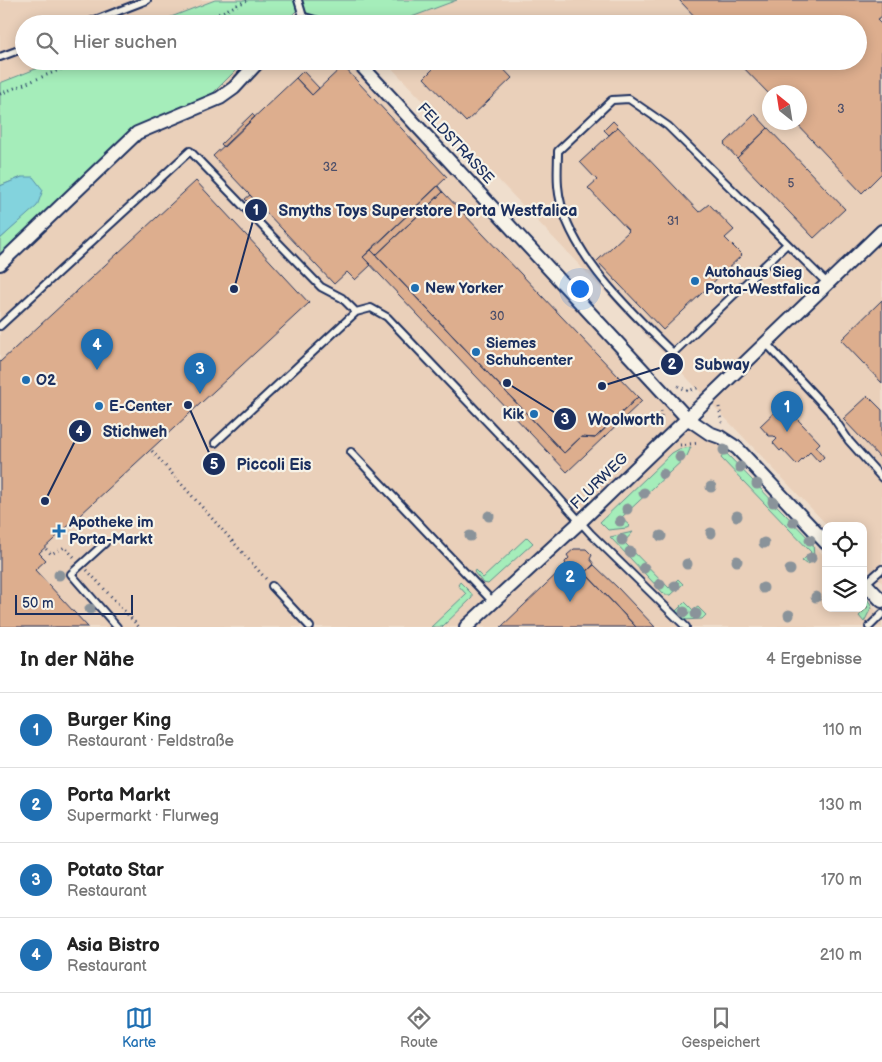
<!DOCTYPE html>
<html lang="de">
<head>
<meta charset="utf-8">
<style>
	body { margin:0; font-family:"Balsamiq Sans",sans-serif; background:#f2f2f2; color:#222 }
	.controls { position:absolute; right:15px; bottom:15px; display:grid; overflow:hidden; border-radius:10px; box-shadow:0 2px 12px #0003 }
	.controls button { width:45px; height:45px; display:grid; place-items:center; padding:0; border:0; border-bottom:1px solid #e0e0e0; background:#fff; color:#222; font:25px sans-serif }
	.compass { position:absolute; left:762px; top:85px; width:45px; height:45px; border-radius:50%; background:#fff; box-shadow:0 2px 12px #0003; rotate:330deg }
	.scale { position:absolute; left:15px; bottom:12px; width:118px; box-sizing:border-box; padding-left:5px; border:2px solid #1b2f5e; border-top:0; font-size:14px; line-height:18px; white-space:nowrap; color:#1b2f5e; -webkit-text-stroke:4px #f7f3e8; paint-order:stroke }
	.you { position:absolute; left:579px; top:288px; width:18px; height:18px; margin:-12px; border:4px solid #fff; border-radius:50%; background:#1a73e8; box-shadow:0 0 0 8px #1a73e833 }
	.badge { display:grid; place-items:center; width:32px; height:32px; border-radius:50%; background:#1f6fb2; color:#fff; font-size:16px; font-weight:700 }
	.pin { position:absolute; translate:-50% -41px; filter:drop-shadow(0 1px 2px #0008) }
	.pin::after { content:''; position:absolute; top:26px; width:18px; height:15px; background:inherit; clip-path:polygon(0 0,100% 0,50% 100%) }
	.list { margin:0; padding:0; list-style:none }
	h2 { display:flex; justify-content:space-between; align-items:center; height:65px; margin:0; padding:0 20px; font-size:21px }
	h2 small { font-size:16px; font-weight:400; color:#767676 }
	.list li { display:grid; grid-template-columns:32px 1fr auto; gap:15px; align-items:center; box-sizing:border-box; height:75px; padding:0 20px; border-top:1px solid #e0e0e0 }
	.list b { display:block; font-size:19px; white-space:nowrap }
	.list p { margin:0; font-size:16px; white-space:nowrap; color:#767676 }
	.list em { font-size:16px; font-style:normal; color:#767676 }
	.icon { flex:none; width:28px; height:28px; fill:none; stroke:currentColor; stroke-width:2; stroke-linecap:round; stroke-linejoin:round }
	.map { position:relative; flex:none; width:882px; height:627px; overflow:hidden }
	.search { position:absolute; background:#fff; box-shadow:0 2px 12px #0003; left:15px; right:15px; top:15px; height:55px; display:flex; align-items:center; gap:12px; box-sizing:border-box; padding:0 18px; border-radius:28px; color:#767676; font-size:19px }
	.sheet { height:365px; background:#fff }
	nav { display:flex; justify-content:space-around; align-items:center; box-sizing:border-box; height:70px; border-top:1px solid #e0e0e0; background:#fff; font-size:14px; color:#767676 }
	nav a { display:grid; justify-items:center; gap:2px }
	nav .on { color:#1f6fb2 }
	.map>svg:first-child { display:block }
</style>
</head>
<body>
<div class="map">
<svg width="882" height="627" viewBox="0 0 882 627">
	<rect width="100%" height="100%" fill="#efdecd"/>
	<filter id="ink" filterUnits="userSpaceOnUse"><feTurbulence type="fractalNoise" baseFrequency=".02" numOctaves="2"/><feDisplacementMap in="SourceGraphic" scale="10" xChannelSelector="R" yChannelSelector="G"/><feConvolveMatrix kernelMatrix="1 2 1 2 8 2 1 2 1" color-interpolation-filters="sRGB"/></filter>
	<g filter="url(#ink)">
		<!-- built -->
		<path fill="#ead0ba" fill-rule="evenodd" d="M0 0H215L153 24H24V61H56L0 83Z
			M457 0H882V583L863 563V526H828L385 61H858V24H393ZM770 92H800V122H770Z
			M245 61H353L365 72 826 558V608H863V597L882 617V627H0V261L132 130 213 93Z"/>
		<!-- green -->
		<path fill="#a5edba" stroke="#608e8c" d="M215 0H457L393 24H329L296 11 283 24H153Z
			M56 61H245L213 93 132 130 0 261V239L36 206 22 177 0 186V83Z
			M691 447 687 456 621 518 630 526 627 528 608 530 600 522 672 453 679 449Z
			M725 452 813 543 814 557 810 563 806 564 802 561 811 552 721 458Z
			M633 532 624 542 669 588 678 579 683 584 671 595H665L610 537Z
			M527 537 533 543 488 584 483 583 474 572 475 570 483 578Z
			M460 582 472 594V598L442 627H431L466 594 458 585Z
			M863 593 872 606 864 622 859 616 868 607 863 602Z
			M685 602 693 610 698 607 706 615 702 619 683 620 675 612Z"/>
		<!-- water -->
		<path fill="#83d3dd" stroke="#5991aa" d="M22 177H33L43 190 37 206 0 239V186Z"/>
		<!-- building -->
		<path fill="#ddae8e" stroke="#1b2f5e" d="M679 0H882V16L877 20 882 25V173L862 193 795 122H800V92H770V95L737 61H858V24H702Z
			M441 61H496L512 78 466 122 424 78Z
			M343 66 447 177 363 257 371 265 355 280 347 272 334 284 213 156 296 78 312 95Z
			M303 71 319 88 312 95 296 78Z
			M252 114 255 117 224 147 221 144Z
			M755 114 768 128 737 158 724 144Z
			M613 121 618 126 609 135 604 130Z
			M618 127 699 212 709 204 734 230 725 238 742 255 663 330 597 261 629 231 588 188 597 180 580 162Z
			M768 128 845 209 814 238 737 158Z
			M196 181 309 303 39 553 46 560 35 570 88 627H0V362Z
			M438 186 443 192 376 255 371 250Z
			M443 192 638 397 595 438 581 437 564 453 376 255Z
			M250 195 256 201 252 206 245 199Z
			M371 250 564 453 581 437 595 438 638 397 642 401 567 472 363 257Z
			M882 300V383L841 340Z
			M868 396 882 410V460L843 419Z
			M783 404 820 443 816 447 824 457 819 462 810 452 797 465 782 449 780 451 773 443 777 439 774 436H769L760 426Z
			M574 549H586L592 555 590 559 594 564 585 573 636 627H501L566 565 565 562 569 558 567 555Z
			M594 565 618 588 655 627H636L585 573Z"/>
		<g fill="none" stroke-linecap="round" stroke-linejoin="round">
			<!-- service casing -->
			<g stroke="#1b2f5e" stroke-width="10">
				<path id="service" d="M298 0 304 20
					M85 24 147 0
					M0 57 24 48
					M787 244 673 353C630 311 563 249 558 186 557 175 558 163 558 151L612 100 629 99 668 126 827 283
					M0 326 190 151 321 287 342 298 356 312
					M766 343 829 411 849 441 882 478
					M215 443 356 312 371 308 387 317 550 488 591 534 686 627
					M351 452 493 602
					M105 543 71 574 117 627
					M866 583 882 569
					M272 586 310 627
					M869 627 882 614"/>
			</g>
			<!-- minor casing -->
			<g stroke="#1b2f5e" stroke-width="16">
				<path id="minor" d="M297 24 304 20 318 24
					M357 61 687 418 709 433 720 437 737 448 826 543
					M0 264 137 133 220 98 234 88 259 61
					M863 581 882 601
					M466 627 580 522 882 231"/>
			</g>
			<!-- path -->
			<path stroke="#1b2f5e" stroke-width="3" stroke-dasharray="1 4" stroke-linecap="butt" d="M196 24 248 0
				M0 94 81 61
				M678 386 688 391 700 387
				M719 407 722 422 724 424
				M659 426 662 419 661 411
				M680 445 699 443
				M152 451 267 580
				M46 549 51 554 65 547 74 557
				M87 570 139 627"/>
			<!-- service -->
			<use href="#service" stroke="#f7f3e8" stroke-width="6"/>
			<!-- minor -->
			<use href="#minor" stroke="#f7f3e8" stroke-width="12"/>
		</g>
		<!-- trees -->
		<g fill="#8a939a">
			<circle cx="724" cy="450" r="5.5"/>
			<circle cx="680" cy="457" r="5.5"/>
			<circle cx="740" cy="467" r="5.5"/>
			<circle cx="663" cy="474" r="5.5"/>
			<circle cx="757" cy="484" r="5.5"/>
			<circle cx="711" cy="487" r="5.5"/>
			<circle cx="644" cy="493" r="5.5"/>
			<circle cx="773" cy="502" r="5.5"/>
			<circle cx="627" cy="509" r="5.5"/>
			<circle cx="489" cy="516" r="5.5"/>
			<circle cx="737" cy="516" r="5.5"/>
			<circle cx="620" cy="521" r="5.5"/>
			<circle cx="793" cy="522" r="5.5"/>
			<circle cx="711" cy="533" r="5.5"/>
			<circle cx="470" cy="536" r="5.5"/>
			<circle cx="661" cy="536" r="5.5"/>
			<circle cx="622" cy="540" r="5.5"/>
			<circle cx="810" cy="540" r="5.5"/>
			<circle cx="764" cy="543" r="5.5"/>
			<circle cx="630" cy="552" r="5.5"/>
			<circle cx="811" cy="558" r="5.5"/>
			<circle cx="737" cy="561" r="5.5"/>
			<circle cx="687" cy="564" r="5.5"/>
			<circle cx="644" cy="568" r="5.5"/>
			<circle cx="790" cy="570" r="5.5"/>
			<circle cx="59" cy="575" r="5.5"/>
			<circle cx="660" cy="584" r="5.5"/>
			<circle cx="675" cy="586" r="5.5"/>
			<circle cx="763" cy="588" r="5.5"/>
			<circle cx="816" cy="597" r="5.5"/>
			<circle cx="90" cy="609" r="5.5"/>
			<circle cx="684" cy="612" r="5.5"/>
			<circle cx="696" cy="614" r="5.5"/>
			<circle cx="789" cy="615" r="5.5"/>
		</g>
	</g>
	<!-- markers -->
	<g fill="#1f6fb2" stroke="#f7f3e8" stroke-width="2">
		<circle cx="695" cy="281" r="5"/>
		<circle cx="415" cy="288" r="5"/>
		<circle cx="476" cy="352" r="5"/>
		<circle cx="26" cy="380" r="5"/>
		<circle cx="99" cy="406" r="5"/>
		<circle cx="534" cy="414" r="5"/>
		<path d="M56.5 523.5h5v5h5v5h-5v5h-5v-5h-5v-5h5z"/>
	</g>
	<g text-anchor="middle" stroke-width="4.5" stroke-linejoin="round" paint-order="stroke">
		<!-- number labels -->
		<g font-size="12" fill="#4c4f6a">
			<text x="841" y="113">3</text>
			<text x="330" y="171">32</text>
			<text x="791" y="187">5</text>
			<text x="673" y="225">31</text>
			<text x="497" y="320">30</text>
		</g>
		<!-- street labels -->
		<g font-size="15" fill="#1b2f5e" stroke="#f7f3e8">
			<text transform="translate(456 143) rotate(47)" y="5">FELDSTRASSE</text>
			<text transform="translate(599 481) rotate(-44)" y="5">FLURWEG</text>
		</g>
		<!-- poi labels -->
		<g font-size="15" font-weight="bold" fill="#1b2f5e" stroke="#f7f3e8" text-anchor="start">
			<text x="705" y="277">Autohaus Sieg<tspan x="705" dy="17">Porta-Westfalica</tspan></text>
			<text x="425" y="293">New Yorker</text>
			<text x="486" y="348">Siemes<tspan x="486" dy="17">Schuhcenter</tspan></text>
			<text x="36" y="385">O2</text>
			<text x="109" y="411">E-Center</text>
			<text x="524" y="419" text-anchor="end">Kik</text>
			<text x="69" y="527">Apotheke im<tspan x="69" dy="17">Porta-Markt</tspan></text>
		</g>
	</g>
	<!-- callouts -->
	<path fill="none" stroke="#1b2f5e" stroke-width="2" d="M234 289L256 210M602 386L672 364M507 383L565 419M45 501L80 431M188 405L214 464"/>
	<g fill="#1b2f5e" stroke="#f7f3e8" stroke-width="2">
		<circle cx="234" cy="289" r="5"/>
		<circle cx="602" cy="386" r="5"/>
		<circle cx="507" cy="383" r="5"/>
		<circle cx="45" cy="501" r="5"/>
		<circle cx="188" cy="405" r="5"/>
		<circle cx="256" cy="210" r="12"/>
		<circle cx="672" cy="364" r="12"/>
		<circle cx="565" cy="419" r="12"/>
		<circle cx="80" cy="431" r="12"/>
		<circle cx="214" cy="464" r="12"/>
	</g>
	<g font-size="15" text-anchor="middle" font-weight="bold" fill="#fff">
		<text x="256" y="215">1</text>
		<text x="672" y="369">2</text>
		<text x="565" y="424">3</text>
		<text x="80" y="436">4</text>
		<text x="214" y="469">5</text>
	</g>
	<g font-size="16" text-anchor="middle" font-weight="bold" fill="#1b2f5e" stroke="#f7f3e8" stroke-width="4.5" stroke-linejoin="round" paint-order="stroke">
		<text x="428" y="216">Smyths Toys Superstore Porta Westfalica</text>
		<text x="722" y="370">Subway</text>
		<text x="626" y="425">Woolworth</text>
		<text x="135" y="437">Stichweh</text>
		<text x="274" y="470">Piccoli Eis</text>
	</g>
</svg>
<div class="controls">
<button><svg class="icon" aria-label="locate" viewBox="0 0 24 24"><circle cx="12" cy="12" r="6"/><path d="M12 2v4M12 18v4M2 12h4M18 12h4"/></svg></button>
<button><svg class="icon" aria-label="layers" viewBox="0 0 24 24"><path d="M12 4l9 5-9 5-9-5zM3 14l9 5 9-5"/></svg></button>
</div>
<svg class="compass" viewBox="-18 -18 36 36"><path d="M0-13l5 13h-10z" fill="#e53935"/><path d="M0 13l5-13h-10z" fill="#767676"/></svg>
<div class="scale">50 m</div>
<div class="you"></div>
<div class="pin badge" style="left:787px;top:432px">1</div>
<div class="pin badge" style="left:570px;top:602px">2</div>
<div class="pin badge" style="left:200px;top:394px">3</div>
<div class="pin badge" style="left:97px;top:370px">4</div>
<div class="search"><svg class="icon" aria-label="search" viewBox="0 0 24 24"><circle cx="10" cy="10" r="6"/><path d="M15 15l6 6"/></svg>Hier suchen</div>
</div>
<section class="sheet">
<h2>In der Nähe<small>4 Ergebnisse</small></h2>
<ul class="list">
<li><span class="badge">1</span><div><b>Burger King</b><p>Restaurant · Feldstraße</p></div><em>110 m</em></li>
<li><span class="badge">2</span><div><b>Porta Markt</b><p>Supermarkt · Flurweg</p></div><em>130 m</em></li>
<li><span class="badge">3</span><div><b>Potato Star</b><p>Restaurant</p></div><em>170 m</em></li>
<li><span class="badge">4</span><div><b>Asia Bistro</b><p>Restaurant</p></div><em>210 m</em></li>
</ul>
</section>
<nav>
<a class="on"><svg class="icon" aria-label="map" viewBox="0 0 24 24"><path d="M3 6l6-2 6 2 6-2v14l-6 2-6-2-6 2zM9 4v14M15 6v14"/></svg>Karte</a>
<a><svg class="icon" aria-label="directions" viewBox="0 0 24 24"><path d="M12 3l9 9-9 9-9-9zM9 14v-3h6M13 9l2 2-2 2"/></svg>Route</a>
<a><svg class="icon" aria-label="saved" viewBox="0 0 24 24"><path d="M7 4h10v16l-5-4-5 4z"/></svg>Gespeichert</a>
</nav>
</body>
</html>
